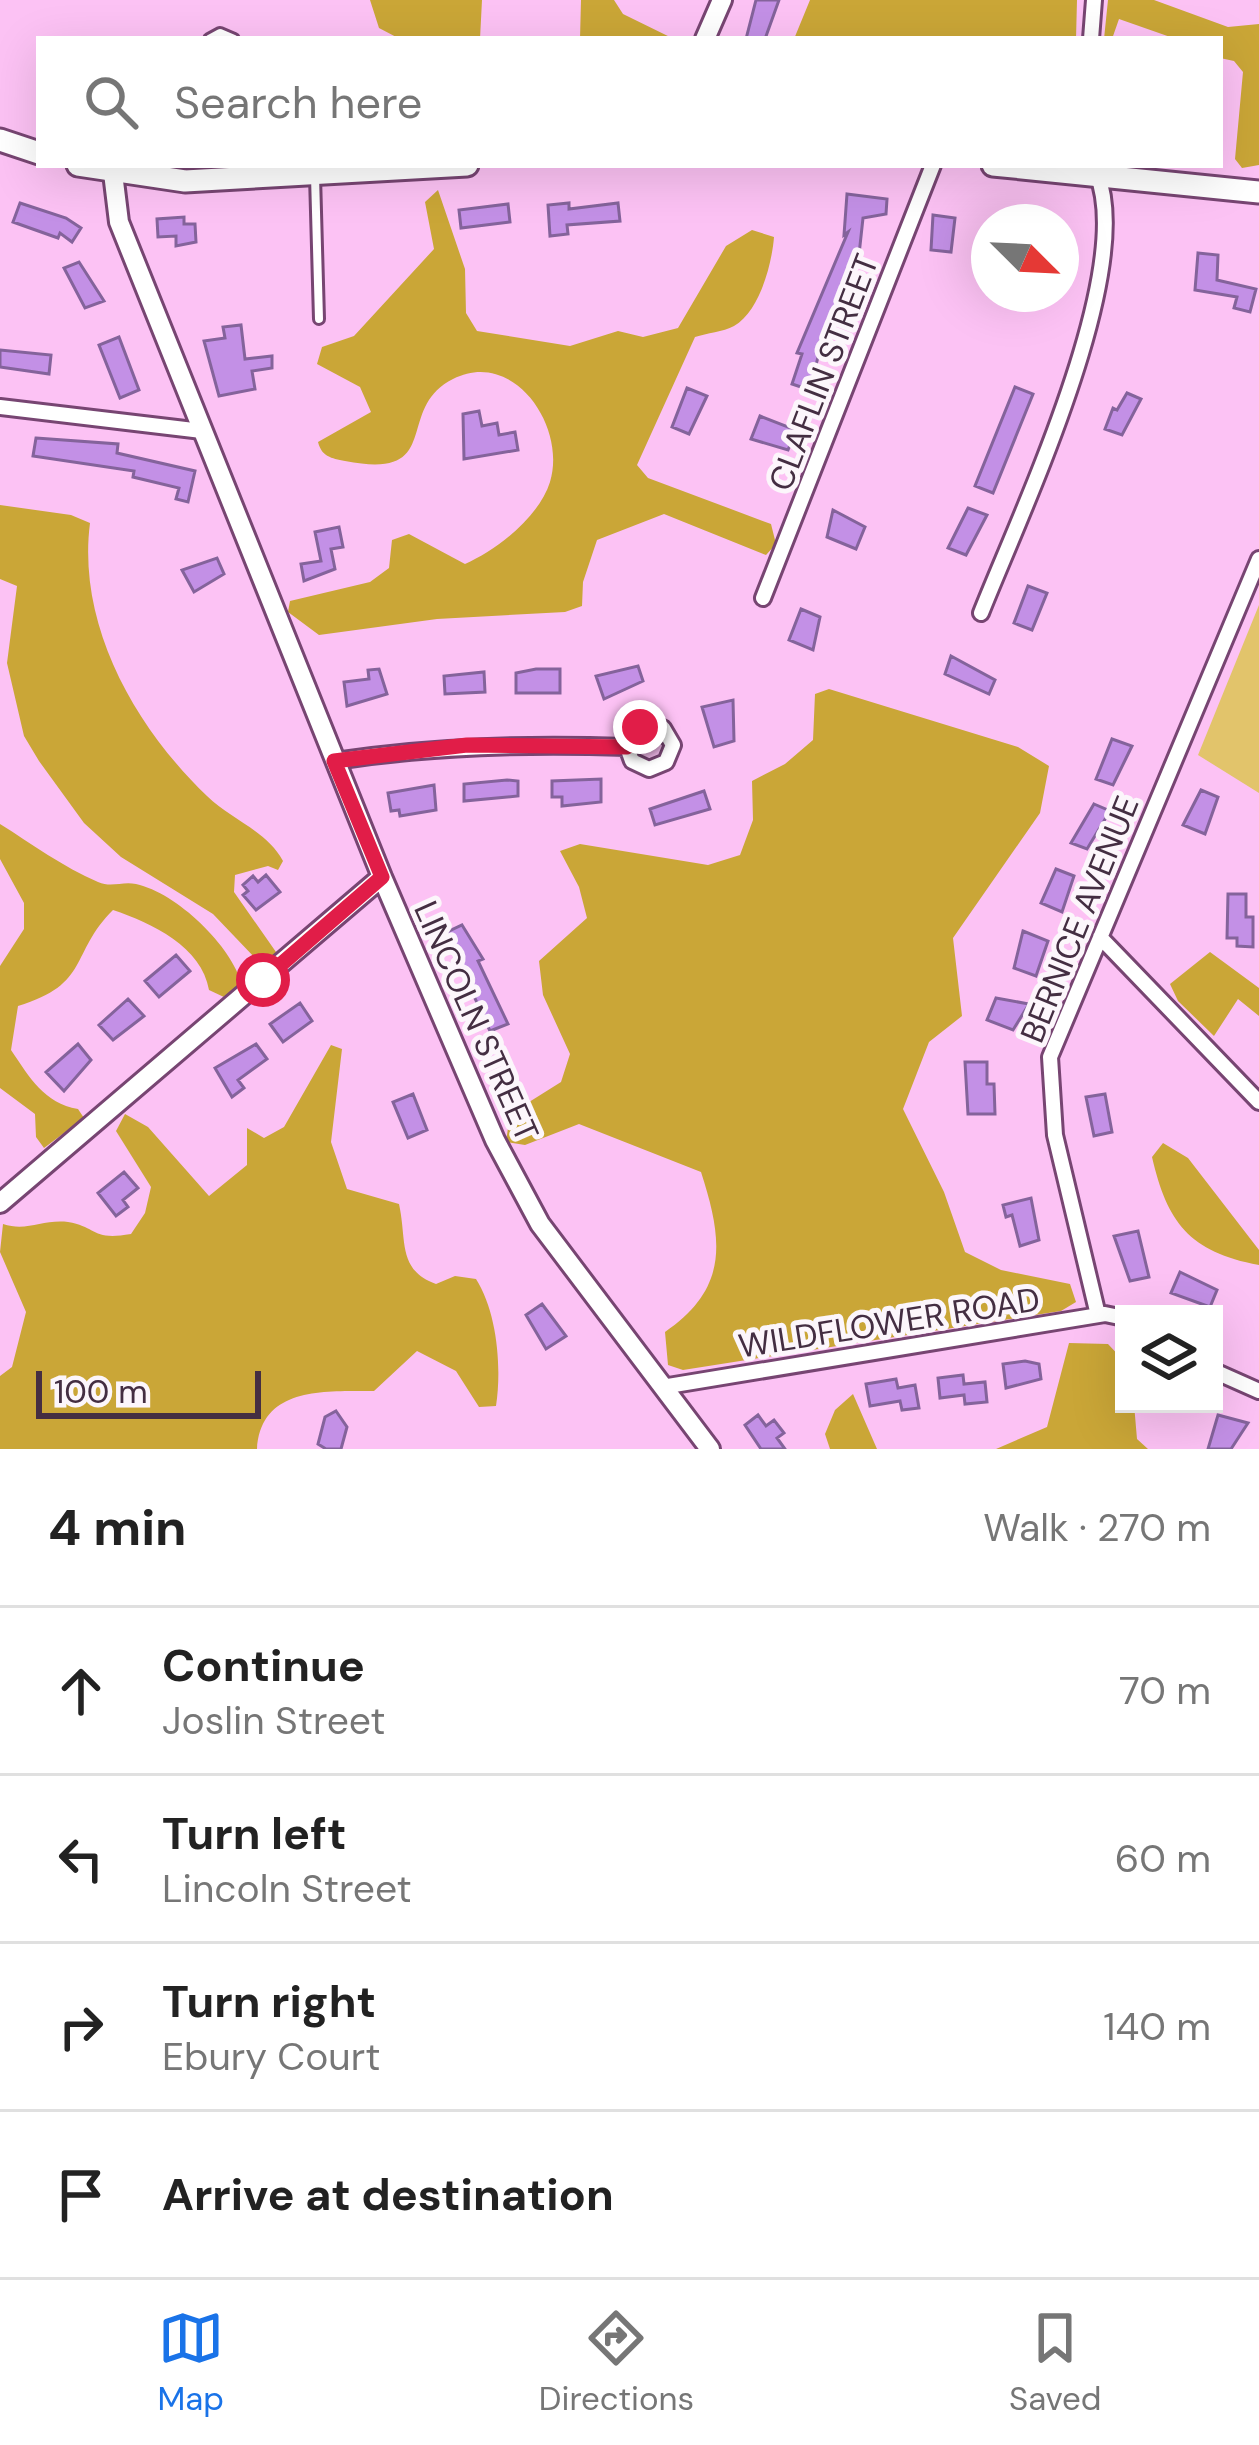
<!DOCTYPE html>
<html lang="en">
<head>
<meta charset="utf-8">
<style>
	body { margin:0; font-family:"DM Sans",sans-serif; background:#f6f6f6; color:#222 }
	.controls { position:absolute; right:36px; bottom:36px; display:grid; overflow:hidden; border-radius:0px; box-shadow:0 12px 48px #0002 }
	.controls button { width:108px; height:108px; display:grid; place-items:center; padding:0; border:0; border-bottom:3px solid #e0e0e0; background:#fff; color:#222; font:60px sans-serif }
	.compass { position:absolute; left:971px; top:204px; width:108px; height:108px; border-radius:50%; background:#fff; box-shadow:0 12px 48px #0002; rotate:114deg }
	.scale { position:absolute; left:36px; bottom:30px; width:225px; box-sizing:border-box; padding-left:12px; border:6px solid #442e42; border-top:0; font-size:33px; line-height:42px; white-space:nowrap; color:#442e42; -webkit-text-stroke:9px #fcf6fb; paint-order:stroke }
	.stop { position:absolute; width:36px; height:36px; margin:-27px; border:9px solid #e11d48; border-radius:50%; background:#fff }
	.stop.end { background:#e11d48; border-color:#fff; box-shadow:0 3px 12px #0008 }
	.list { margin:0; padding:0; list-style:none }
	h2 { display:flex; justify-content:space-between; align-items:center; height:156px; margin:0; padding:0 48px; font-size:51px }
	h2 small { font-size:39px; font-weight:400; color:#767676 }
	.list li { display:grid; grid-template-columns:78px 1fr auto; gap:36px; align-items:center; box-sizing:border-box; height:168px; padding:0 48px; border-top:3px solid #e0e0e0 }
	.list b { display:block; font-size:45px; white-space:nowrap }
	.list p { margin:0; font-size:39px; white-space:nowrap; color:#767676 }
	.list em { font-size:39px; font-style:normal; color:#767676 }
	.icon { flex:none; width:66px; height:66px; fill:none; stroke:currentColor; stroke-width:2; stroke-linecap:round; stroke-linejoin:round }
	.map { position:relative; flex:none; width:1259px; height:1449px; overflow:hidden }
	.search { position:absolute; background:#fff; box-shadow:0 12px 48px #0002; left:36px; right:36px; top:36px; height:132px; display:flex; align-items:center; gap:30px; box-sizing:border-box; padding:0 42px; border-radius:0px; color:#767676; font-size:45px }
	.sheet { height:828px; background:#fff }
	nav { display:flex; justify-content:space-around; align-items:center; box-sizing:border-box; height:168px; border-top:3px solid #e0e0e0; background:#fff; font-size:33px; color:#767676 }
	nav a { display:grid; justify-items:center; gap:6px }
	nav .on { color:#1a73e8 }
	.map>svg:first-child { display:block }
</style>
</head>
<body>
<div class="map">
<svg width="1259" height="1449" viewBox="0 0 1259 1449">
	<rect width="100%" height="100%" fill="#fcc2f4"/>
	<!-- green -->
	<path fill="#e2c46b" d="M1259 605V793L1198 755Z"/>
	<!-- forest -->
	<path fill="#caa637" d="M370 0H482L480 39H400L379 28Z
		M581 0H614L623 14 674 39H580Z
		M810 0H1077L1076 39H794Z
		M1108 0H1154L1228 27 1259 24V165L1242 168 1235 159 1243 72 1234 61 1220 58V39H1176L1119 19 1112 39H1104Z
		M438 190 465 269 466 313 477 331 570 346 618 331 643 337 678 328 726 246 752 230 774 237C772 263 760 311 734 326 723 332 707 333 695 337L637 465 648 478 771 524 776 544 766 555 664 514 597 540 583 582 582 606 565 612 437 619 319 635 288 612 290 601 370 582 389 568 392 540 409 534 465 564C497 550 539 517 550 482 567 426 513 348 453 379 393 409 446 481 345 461 331 458 322 457 318 442L371 412 360 387 317 364 322 347 354 336 434 249 425 202Z
		M0 505 71 515 90 523C77 624 134 726 207 796 232 820 267 831 283 861L278 870 268 866 235 875 234 892 276 952 271 961 257 960 213 914 121 857 84 823 39 761 24 736 7 663 17 586 0 579Z
		M829 689 1018 747 1049 766 1040 813 953 938 962 1016 929 1042 903 1109 944 1192 965 1252 1001 1270 1070 1284 1076 1302 1061 1311 683 1370 668 1365 665 1332C729 1288 723 1240 701 1172L579 1124 525 1145 506 1142 510 1114 561 1082 570 1054 543 995 539 961 587 918 579 887 560 851 580 844 708 865 740 855 753 820 752 781 785 764 813 740 815 694Z
		M0 824C32 844 63 867 98 882 112 888 122 881 136 884 177 893 232 946 242 985L226 998 209 990C202 947 152 923 113 910 69 954 91 984 18 1006L11 1050C30 1078 44 1103 78 1109L84 1118 44 1148 36 1137 35 1114 0 1088V966L24 929V903L0 859Z
		M1210 952 1259 988V1016L1238 999 1214 1036 1178 1001 1170 984Z
		M331 1045 342 1049 331 1142 347 1189 399 1204C407 1240 397 1270 436 1284L455 1276 476 1279C497 1312 502 1367 496 1406L479 1407 456 1371 417 1351 374 1391C325 1391 261 1386 257 1449H0V1376L12 1367 26 1312 0 1252 3 1224C27 1232 43 1219 68 1222 98 1227 91 1241 131 1234L145 1213 151 1187 116 1131 125 1114 148 1127 209 1196 247 1165V1128L264 1138 284 1127Z
		M1163 1143 1188 1158 1259 1250V1265C1189 1252 1167 1222 1152 1157Z
		M1069 1343 1108 1344 1124 1361V1404H1134L1137 1439 1148 1449H996L1047 1427Z
		M853 1394 877 1449H830L825 1434 835 1410Z"/>
	<!-- building -->
	<path fill="#c390e6" stroke="#84639b" stroke-width="3" d="M756 0H779L765 39H746Z
		M847 194 887 199 886 214 863 218 858 264 831 335 824 332 810 390 792 384 802 354 797 353 848 232 844 235Z
		M20 203 66 218 81 228 72 242 60 233 58 238 13 222Z
		M569 203V209L618 203 620 221 567 225 568 234 550 236 548 205Z
		M508 204 510 222 461 228 459 210Z
		M933 215 955 218 951 252 931 250Z
		M184 217V224H195L196 242 176 246V236L158 237 157 219Z
		M1198 253 1218 255 1217 280 1256 289 1250 312 1234 308 1237 297 1195 290Z
		M79 262 104 301 85 308 64 268Z
		M241 325 245 359 272 356V368L252 371 255 389 219 396 204 341 225 338 223 327Z
		M119 337 139 390 120 398 99 345Z
		M0 350 51 355 49 374 0 367Z
		M1015 387 1033 394 993 493 975 486Z
		M687 388 707 396 689 434 672 427Z
		M1127 393 1141 399 1122 435 1105 429 1113 408 1117 410Z
		M479 411 482 426 497 423 499 435 515 432 518 450 464 459 463 414Z
		M760 416 796 430 788 450 751 439Z
		M36 438 118 444 117 453 195 471 188 502 176 499 179 488 133 477 134 471 33 456Z
		M968 508 987 515 966 555 948 548Z
		M833 510 865 527 856 549 827 537Z
		M339 527 343 547 331 549 335 569 304 581 301 564 321 561 315 532Z
		M217 558 224 574 194 592 182 570Z
		M1028 586 1047 593 1032 630 1014 623Z
		M801 609 820 617 813 650 789 640Z
		M951 656 995 680 989 694 945 674Z
		M638 666 643 681 604 699 596 676Z
		M379 669 387 694 347 706 344 682 369 679 368 670Z
		M536 669H560V693H516V673Z
		M484 672 485 692 445 694 444 676Z
		M733 700 734 741 714 747 702 707Z
		M1112 739 1132 746 1113 785 1096 779Z
		M601 779V802L562 806V797H552V781Z
		M507 780 518 781V796L464 801V784Z
		M434 785 436 810 400 816 399 810 391 811 388 793Z
		M1201 790 1218 797 1205 834 1183 825Z
		M704 791 710 809 655 825 650 809Z
		M1094 804 1110 811 1087 849 1071 843Z
		M1056 869 1074 876 1062 912 1041 903Z
		M266 875 280 892 256 910 243 895 248 891 243 885 253 876 258 882Z
		M1228 894H1246V917H1253V947L1237 946V938H1227Z
		M462 925 483 959 478 961 508 1024 490 1031 445 933Z
		M1023 931 1048 941 1036 976 1014 968Z
		M176 955 190 971 159 997 145 981Z
		M996 998 1029 1004 1013 1030 987 1020Z
		M128 999 144 1016 113 1040 99 1025Z
		M300 1003 312 1021 283 1042 270 1024Z
		M78 1044 91 1060 64 1091 46 1072Z
		M256 1044 267 1059 238 1080 244 1088 232 1097 215 1068Z
		M965 1062H987V1084H994L995 1114H968Z
		M413 1094 427 1130 408 1138 393 1102Z
		M1105 1094 1112 1132 1094 1136 1086 1097Z
		M124 1172 138 1188 123 1200 128 1207 116 1216 98 1193Z
		M1031 1198 1039 1240 1020 1246 1012 1215 1006 1217 1003 1205Z
		M1138 1231 1149 1277 1130 1281 1114 1236Z
		M1180 1272 1217 1290 1210 1307 1171 1293Z
		M542 1304 566 1336 546 1349 526 1315Z
		M1025 1361 1039 1364 1041 1379 1006 1388 1003 1364Z
		M963 1375 964 1384 985 1382 987 1402 965 1404 964 1395 940 1398 938 1378Z
		M896 1379 898 1388 915 1385 919 1408 902 1410 900 1401 870 1406 866 1384Z
		M336 1411 347 1427 341 1449H326L318 1444 325 1417Z
		M758 1415 766 1426 774 1420 784 1433 777 1438 785 1449H761L745 1425Z
		M1218 1415 1248 1423 1231 1449H1208Z"/>
	<g fill="none" stroke-linecap="round" stroke-linejoin="round">
		<!-- lane casing -->
		<g stroke="#774572" stroke-width="14">
			<path id="lane" d="M209 39 220 33 234 39
				M315 176 319 319"/>
		</g>
		<!-- street casing -->
		<g stroke="#774572" stroke-width="20">
			<path id="street" d="M1091 39 1094 0
				M0 407 202 431
				M763 598 933 165
				M981 613C1020 514 1136 272 1097 174
				M335 761C433 746 528 744 627 747L632 761 649 769 666 762 673 745 663 728 649 724 635 730 627 747
				M1100 937 1259 1102
				M1098 1315 1055 1135 1050 1057 1259 559
				M1214 1371 1259 1391
				M662 1387 1105 1314 1124 1318"/>
		</g>
		<!-- secondary casing -->
		<g stroke="#774572" stroke-width="24">
			<path id="secondary" d="M705 39 722 0
				M113 173 119 222 382 877 495 1140 540 1224 710 1449
				M0 1203 382 877"/>
		</g>
		<!-- primary casing -->
		<g stroke="#774572" stroke-width="27">
			<path id="primary" d="M0 140 39 153
				M78 165 185 181 467 165
				M993 165 1259 192"/>
		</g>
		<!-- lane -->
		<use href="#lane" stroke="#fff" stroke-width="8"/>
		<!-- street -->
		<use href="#street" stroke="#fff" stroke-width="14"/>
		<!-- secondary -->
		<use href="#secondary" stroke="#fff" stroke-width="18"/>
		<!-- primary -->
		<use href="#primary" stroke="#fff" stroke-width="21"/>
	</g>
	<g fill="none" stroke-linecap="round" stroke-linejoin="round">
		<!-- route -->
		<path stroke="#e11d48" stroke-width="15" d="M263 980 382 877 334 761 467 745 627 747 640 727"/>
	</g>
	<g text-anchor="middle" stroke-width="10" stroke-linejoin="round" paint-order="stroke">
		<!-- street labels -->
		<g font-size="33" fill="#442e42" stroke="#fcf6fb">
			<text transform="translate(823 372) rotate(-69)" y="12">CLAFLIN STREET</text>
			<text transform="translate(1079 919) rotate(-68)" y="12">BERNICE AVENUE</text>
			<text transform="translate(477 1021) rotate(66)" y="12">LINCOLN STREET</text>
			<text transform="translate(889 1322) rotate(-9)" y="12">WILDFLOWER ROAD</text>
		</g>
	</g>
</svg>
<div class="controls">
<button><svg class="icon" aria-label="layers" viewBox="0 0 24 24"><path d="M12 4l9 5-9 5-9-5zM3 14l9 5 9-5"/></svg></button>
</div>
<svg class="compass" viewBox="-18 -18 36 36"><path d="M0-13l5 13h-10z" fill="#e53935"/><path d="M0 13l5-13h-10z" fill="#767676"/></svg>
<div class="scale">100 m</div>
<div class="stop" style="left:263px;top:980px"></div>
<div class="stop end" style="left:640px;top:727px"></div>
<div class="search"><svg class="icon" aria-label="search" viewBox="0 0 24 24"><circle cx="10" cy="10" r="6"/><path d="M15 15l6 6"/></svg>Search here</div>
</div>
<section class="sheet">
<h2>4 min<small>Walk · 270 m</small></h2>
<ul class="list">
<li><svg class="icon" aria-label="ahead" viewBox="0 0 24 24"><path d="M12 20V5M6 11l6-6 6 6"/></svg><div><b>Continue</b><p>Joslin Street</p></div><em>70 m</em></li>
<li><svg class="icon" aria-label="left" viewBox="0 0 24 24"><path d="M17 20v-9H6M10 6l-5 5 5 5"/></svg><div><b>Turn left</b><p>Lincoln Street</p></div><em>60 m</em></li>
<li><svg class="icon" aria-label="right" viewBox="0 0 24 24"><path d="M7 20v-9h11M14 6l5 5-5 5"/></svg><div><b>Turn right</b><p>Ebury Court</p></div><em>140 m</em></li>
<li><svg class="icon" aria-label="arrive" viewBox="0 0 24 24"><path d="M6 21V4h12l-3 4 3 4H6"/></svg><div><b>Arrive at destination</b></div></li>
</ul>
</section>
<nav>
<a class="on"><svg class="icon" aria-label="map" viewBox="0 0 24 24"><path d="M3 6l6-2 6 2 6-2v14l-6 2-6-2-6 2zM9 4v14M15 6v14"/></svg>Map</a>
<a><svg class="icon" aria-label="directions" viewBox="0 0 24 24"><path d="M12 3l9 9-9 9-9-9zM9 14v-3h6M13 9l2 2-2 2"/></svg>Directions</a>
<a><svg class="icon" aria-label="saved" viewBox="0 0 24 24"><path d="M7 4h10v16l-5-4-5 4z"/></svg>Saved</a>
</nav>
</body>
</html>
